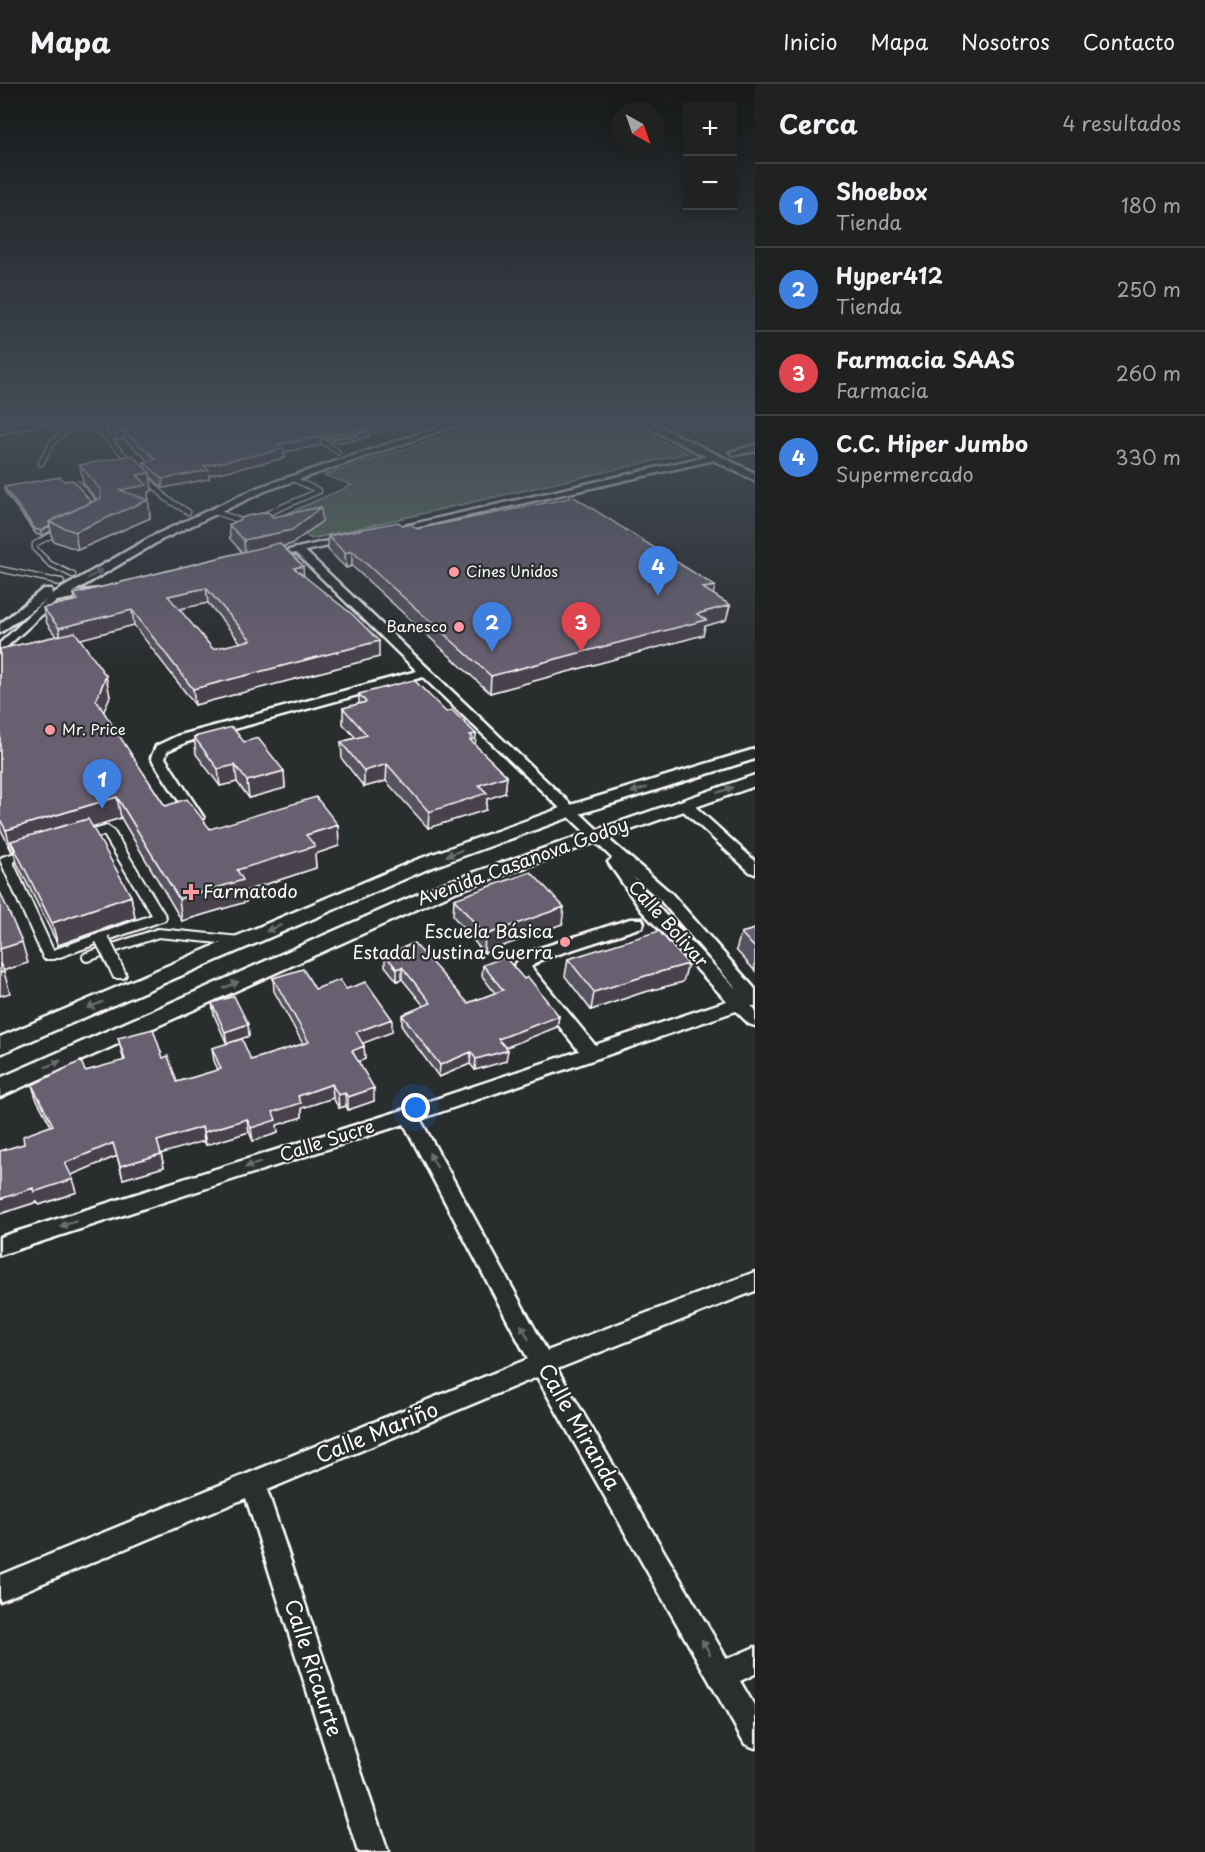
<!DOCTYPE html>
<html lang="es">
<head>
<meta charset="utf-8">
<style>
	body { margin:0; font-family:"Playpen Sans",sans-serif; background:#282a2a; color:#f1f3f6 }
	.controls { position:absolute; right:18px; top:18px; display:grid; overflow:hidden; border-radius:0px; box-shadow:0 3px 15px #0003 }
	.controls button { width:54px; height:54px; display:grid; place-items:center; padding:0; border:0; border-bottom:2px solid #3d3f40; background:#202222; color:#f1f3f6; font:30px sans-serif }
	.compass { position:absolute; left:611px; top:18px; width:54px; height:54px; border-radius:50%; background:#202222; box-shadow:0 3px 15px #0003; rotate:140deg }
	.you { position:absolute; left:416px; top:1024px; width:21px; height:21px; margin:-15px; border:4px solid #fff; border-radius:50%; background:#1a73e8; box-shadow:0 0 0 9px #1a73e833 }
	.badge { display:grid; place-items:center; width:39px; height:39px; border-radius:50%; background:#ea580c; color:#fff; font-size:20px; font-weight:700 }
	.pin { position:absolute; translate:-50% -50px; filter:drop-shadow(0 2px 3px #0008) }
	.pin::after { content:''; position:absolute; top:32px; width:21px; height:18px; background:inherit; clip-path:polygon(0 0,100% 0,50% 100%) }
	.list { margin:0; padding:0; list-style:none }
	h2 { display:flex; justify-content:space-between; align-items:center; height:78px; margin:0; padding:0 24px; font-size:26px }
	h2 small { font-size:20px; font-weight:400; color:#a2a4a5 }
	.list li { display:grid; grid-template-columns:39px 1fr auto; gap:18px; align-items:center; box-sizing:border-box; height:84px; padding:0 24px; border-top:2px solid #3d3f40 }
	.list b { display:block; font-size:22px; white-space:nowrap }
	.list p { margin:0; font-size:20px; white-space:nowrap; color:#a2a4a5 }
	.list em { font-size:20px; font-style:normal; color:#a2a4a5 }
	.map { position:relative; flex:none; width:755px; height:1768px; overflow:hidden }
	header { display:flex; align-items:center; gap:36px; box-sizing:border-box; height:84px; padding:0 30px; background:#202222; border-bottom:2px solid #3d3f40 }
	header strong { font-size:28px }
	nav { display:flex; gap:33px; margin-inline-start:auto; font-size:21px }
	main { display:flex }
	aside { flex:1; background:#202222 }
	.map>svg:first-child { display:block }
</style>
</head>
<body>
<header>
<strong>Mapa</strong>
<nav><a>Inicio</a><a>Mapa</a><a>Nosotros</a><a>Contacto</a></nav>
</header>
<main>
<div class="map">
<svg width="755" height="1768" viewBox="0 0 755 1768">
	<rect width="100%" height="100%" fill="#2a2d2e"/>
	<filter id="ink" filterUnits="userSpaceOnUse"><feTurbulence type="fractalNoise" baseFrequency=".0167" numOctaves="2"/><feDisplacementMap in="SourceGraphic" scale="12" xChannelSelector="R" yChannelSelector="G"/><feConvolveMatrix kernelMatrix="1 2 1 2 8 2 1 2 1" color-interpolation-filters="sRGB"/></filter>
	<g filter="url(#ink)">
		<!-- green -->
		<path fill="#5a705c" stroke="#acb8ae" stroke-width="1.5" d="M495 336H618L688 369 311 455 281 432 352 401 324 391Z"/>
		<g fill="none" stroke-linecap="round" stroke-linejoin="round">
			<!-- service-far2 casing -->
			<g stroke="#fff" stroke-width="7">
				<path id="service-far2" d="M308 336 314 341
					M91 338 134 381
					M314 351 338 368
					M333 354 391 343 396 339 392 336
					M41 379 51 360 71 343 69 336
					M145 392 167 415 188 428
					M78 400 99 425
					M215 428 245 438 250 437 319 407 293 395
					M60 447 35 460V465L50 480 73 491
					M0 485 61 498"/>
			</g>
			<!-- service-far1 casing -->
			<g stroke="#fff" stroke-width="9">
				<path id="service-far1" d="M55 497 61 498"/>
			</g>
			<!-- service casing -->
			<g stroke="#fff" stroke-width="12">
				<path id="service" d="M87 873 158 849 240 857"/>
			</g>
			<!-- pedestrian casing -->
			<g stroke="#fff" stroke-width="4">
				<path id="pedestrian" d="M107 742 113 746 166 833 165 836 54 875H44L0 776 2 773ZM104 751 152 831 53 866 13 778Z
					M113 872 118 874 126 891 124 894H114L106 877Z"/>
			</g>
			<!-- minor casing -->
			<g stroke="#fff" stroke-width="5">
				<path id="minor" d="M42 336H59L0 349V343Z
					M460 336H472L265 407 161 456 73 508 100 505V509L57 517 0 569V559L46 516 0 549V540L43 505H51L52 510 153 452 259 403Z
					M755 361V367L734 371 730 368Z
					M716 370 719 371V375L392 449 387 446Z
					M349 452 353 453V457L305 467 600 748 671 809 755 905V922H751L755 925V942L749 940 736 927 420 1035 547 1267 755 1188V1207L557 1285 727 1575 755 1563V1590L740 1597 755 1623V1664L745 1660 537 1293 267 1406 388 1768H358L246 1414 0 1517V1491L528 1275 404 1040 0 1171V1153L406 1025 579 967 518 890 514 881 528 868 630 835H642L644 839 642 843 540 876 531 883 595 961 727 917 641 826 608 778 612 774 423 593 187 658 167 667 165 674 204 734 197 738 192 737 151 674 156 662 177 652 417 587 296 469 268 475 263 472ZM634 793 661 817 739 908 653 818Z
					M684 716 689 717 755 777V790L750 788 679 723 677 720Z"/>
			</g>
			<!-- tertiary casing -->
			<g stroke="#fff" stroke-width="5">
				<path id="tertiary" d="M633 336H646L755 389V397Z
					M755 665V675L576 731 430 784 0 970V953L416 776 564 723Z
					M755 691V702L455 808 0 1013V994L441 800Z"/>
			</g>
			<!-- service-far2 -->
			<use href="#service-far2" stroke="#2a2d2e" stroke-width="4.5"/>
			<!-- service-far1 -->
			<use href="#service-far1" stroke="#2a2d2e" stroke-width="6"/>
			<!-- service -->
			<use href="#service" stroke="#2a2d2e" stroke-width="8"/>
			<!-- pedestrian -->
			<use href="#pedestrian" fill="#2a2d2e" fill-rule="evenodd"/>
			<!-- minor -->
			<use href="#minor" fill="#2a2d2e" fill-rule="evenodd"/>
			<!-- tertiary -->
			<use href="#tertiary" fill="#2a2d2e" fill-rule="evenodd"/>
			<!-- pedestrian-bridge casing -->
			<g stroke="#fff" stroke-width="17" stroke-linecap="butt">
				<path id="pedestrian-bridge" d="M102 855 113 877"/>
			</g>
			<!-- pedestrian-bridge -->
			<use href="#pedestrian-bridge" stroke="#2a2d2e" stroke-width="13"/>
		</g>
		<!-- wall -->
		<path fill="#595260" stroke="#fff" stroke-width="1.5" fill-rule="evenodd" d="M314 336H390L389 339 332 350 329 355 315 345V337Z
			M709 336H755L723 343Z
			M171 337 321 361 284 368 285 374 209 391V395L163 404 150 392 152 407 148 408 150 434 78 466 53 457 51 447 42 452 36 450 5 408 4 403 64 397 91 418 97 416 83 399 80 381 145 384 144 378 148 377 124 355 115 356 114 347Z
			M369 347V352L353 357 333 358V354Z
			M273 433 322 437 292 460 283 462 303 482V491L379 573 195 621 134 541 80 555 110 612 103 628 165 722 210 745 338 741 339 762 315 770 316 784 245 807 246 818 182 837 121 734 92 743 131 812 135 834 58 861 17 779 14 767 12 768 0 744V565L56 552 47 540 43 524 75 517 74 510 242 468 230 455 229 441ZM208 519 241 559 213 565 179 525Z
			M404 442 417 445 713 511 730 521 726 536 705 542 703 551 490 609 352 482 346 484 328 466V452Z
			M359 610 475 661 507 692 505 709 487 715 486 726 428 744 386 697 364 703 342 675 341 658 356 654 343 640V624L359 620Z
			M194 653 244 658 284 687 285 704 249 714 237 698 220 702 196 670Z
			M454 815 562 840 484 869 453 832Z
			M755 845V887L736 866 741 849Z
			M385 871 468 919 495 909 482 892 483 881 524 895 559 932 557 943 506 963V977L475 986 470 980 439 993 402 943V931L424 922 402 895 397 897 385 882Z
			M568 875 683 898 641 909 591 926 565 892Z
			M273 894 315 905H346L392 948 363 959 364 962 365 975 358 978 374 1017 348 1026 346 1022 339 1024 333 1014 302 1024V1033L277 1041 278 1049 253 1057 249 1048 206 1061 204 1057 161 1069 164 1083 123 1095 117 1072 71 1091 77 1108 39 1121 37 1118 0 1130V1067L24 1060 51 1042 36 1014 32 1001 124 977 118 954 163 974 177 998 218 986 214 977 212 964 251 976 303 960 274 907Z
			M212 919 248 940 249 952 227 960 214 931Z"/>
		<!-- shaded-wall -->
		<path fill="#49424e" stroke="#fff" stroke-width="1.5" d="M99 336H122L99 340Z
			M127 336H167L166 337 107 348 106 340Z
			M360 336H390L389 339 332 350 329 355 328 347 332 341Z
			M400 336H412V337L400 341Z
			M725 336H755L723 343Z
			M122 346 124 355 115 356 114 347Z
			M369 347V352L353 357 352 353Z
			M321 353V361L284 368 285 374 209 391V395L163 404 162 395 278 360Z
			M150 389 152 407 148 408 150 434 78 466 75 448 120 406 137 391Z
			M321 423 322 437 292 460 245 471 244 456Z
			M50 442 51 447 42 452 41 447Z
			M352 467V482L346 484 345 469Z
			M303 482 304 497 294 484Z
			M715 502 712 517 703 504Z
			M206 504 208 519 170 527 168 512Z
			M730 521 726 536 705 542 703 551 490 609 491 592 697 530Z
			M132 526 134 541 62 560 59 544Z
			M379 557V573L195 621 193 605Z
			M106 592 110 612 100 637 96 616Z
			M476 650 475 666 468 672 470 651Z
			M387 680 386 697 364 703V687Z
			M235 681 237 698 220 702 218 685Z
			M284 687 285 704 249 714 247 697Z
			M507 692 505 709 487 715 486 726 428 744 429 728 479 701Z
			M117 713 121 734 16 766 11 757 14 767 12 768 6 746Z
			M338 741 339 762 315 770 316 784 245 807 246 818 182 837 179 815 237 786 306 751Z
			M131 812 135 834 58 861 52 839Z
			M564 823 562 840 484 869 485 851Z
			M22 858 28 879 2 887 0 882V865Z
			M688 880 683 898 641 909 591 926 594 908 645 892Z
			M402 883V895L397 897V885Z
			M4 888 10 909 0 912V889Z
			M559 932 557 943 497 967 498 955Z
			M392 935V948L356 962V948Z
			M248 940 249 952 227 960 225 948Z
			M364 962 365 975 352 980V967Z
			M508 966 506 977 475 986 476 975Z
			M471 968 470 980 439 993 440 981Z
			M332 1000 333 1014 302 1024V1033L277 1041 278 1049 253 1057 251 1044 273 1028 298 1012Z
			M374 1004V1017L348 1026V1013Z
			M345 1009 346 1022 339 1024 338 1011Z
			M247 1035 249 1048 206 1061 204 1048Z
			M202 1043 204 1057 160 1070 157 1057Z
			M113 1059 117 1072 69 1092 65 1079Z
			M161 1070 164 1083 123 1095 120 1082Z
			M73 1095 77 1108 39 1121 37 1118 0 1130V1115L33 1104Z"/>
		<!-- building -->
		<path fill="#685f70" stroke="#fff" stroke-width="1.5" fill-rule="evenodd" d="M172 336H298L321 353 278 360 284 365 204 382 209 386 162 395 144 378 156 375 122 346 114 347 171 337Z
			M316 336H360L332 341 328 347 315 337Z
			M369 347 352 353 333 354Z
			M132 371 150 389 137 391 147 401 120 406 148 416 75 448 49 438 101 414 100 405 80 381Z
			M60 393 64 397 73 396 91 418 49 438 50 442 41 447 35 445 4 403Z
			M574 413 715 502 703 504 730 521 697 530 706 536 491 592 352 467 345 469 328 452 398 438 404 442 411 440 417 445Z
			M321 423 292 446 244 456 229 441 246 432 268 428 273 433Z
			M279 459 303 482 294 484 353 531 379 557 193 605 132 526 59 544 43 524 78 516 74 510ZM206 504 251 556 213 565 168 512Z
			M75 548 106 592 96 616 165 722 187 715 210 745 316 713 338 741 306 751 315 762 237 786 243 796 179 815 117 713 6 746 0 735V565Z
			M414 596 446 628 452 626 476 650 470 651 474 655 470 656 507 692 479 701 487 709 429 728 387 680 364 687 341 658 367 651 343 624 366 618 359 610Z
			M232 643 244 658 258 654 284 687 247 697 235 681 218 685 194 653Z
			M88 735 131 812 52 839 11 757Z
			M531 788 564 823 485 851 454 815Z
			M0 808 22 858 0 865Z
			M755 845V864L741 849Z
			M659 847 688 880 645 892 594 908 568 875Z
			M414 859 468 919 503 906 483 881 505 873 524 895 528 893 559 932 498 955 508 966 476 975 471 968 440 981 402 931 431 919 402 883 397 885 385 871Z
			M0 879 4 888 0 889Z
			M303 885 315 905 340 896 346 905 366 898 392 935 356 948 364 962 352 967 374 1004 348 1013 345 1009 338 1011 332 1000 298 1012 301 1019 273 1028 276 1036 251 1044 247 1035 204 1048 202 1043 157 1057 161 1070 120 1082 113 1059 65 1079 73 1095 34 1108 33 1104 0 1115V1067L24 1060 23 1052 53 1041 32 1001 81 977 85 987 125 976 118 954 153 945 163 974 168 972 177 998 221 985 212 964 242 955 251 976 309 958 273 894Z
			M234 912 248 940 225 948 212 919Z"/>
		<!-- one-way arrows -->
		<defs><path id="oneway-solid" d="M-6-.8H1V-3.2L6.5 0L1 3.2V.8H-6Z" transform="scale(1.5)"/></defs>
		<g fill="#6a6c6d">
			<use href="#oneway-solid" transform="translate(95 490) rotate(-30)"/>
			<use href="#oneway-solid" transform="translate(639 706) rotate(163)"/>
			<use href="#oneway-solid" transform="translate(725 706) rotate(-19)"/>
			<use href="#oneway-solid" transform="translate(454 769) rotate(160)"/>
			<use href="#oneway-solid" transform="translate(274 844) rotate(157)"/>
			<use href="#oneway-solid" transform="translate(231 901) rotate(-24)"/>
			<use href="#oneway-solid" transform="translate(95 921) rotate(157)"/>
			<use href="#oneway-solid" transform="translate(53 980) rotate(-24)"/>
			<use href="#oneway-solid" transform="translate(433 1076) rotate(-118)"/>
			<use href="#oneway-solid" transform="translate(253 1081) rotate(162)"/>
			<use href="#oneway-solid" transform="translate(68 1140) rotate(162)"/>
			<use href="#oneway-solid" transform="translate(525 1248) rotate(-118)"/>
			<use href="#oneway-solid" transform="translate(706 1563) rotate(-120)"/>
		</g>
	</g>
	<!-- sky -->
	<linearGradient id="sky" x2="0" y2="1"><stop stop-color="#171919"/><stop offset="0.58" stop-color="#444c57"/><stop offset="1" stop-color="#444c57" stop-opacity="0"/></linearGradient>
	<rect width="755" height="583" fill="url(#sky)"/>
	<!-- markers -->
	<g fill="#ff9aa2" stroke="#2a2d2e" stroke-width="2">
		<circle cx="454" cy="488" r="6"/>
		<circle cx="459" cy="543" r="6"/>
		<circle cx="50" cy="646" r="6"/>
		<path d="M188 799h6v6h6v6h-6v6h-6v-6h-6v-6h6z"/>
		<circle cx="565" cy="858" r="6"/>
	</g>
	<g text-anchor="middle" stroke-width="4.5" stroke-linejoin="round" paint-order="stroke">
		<!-- far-poi labels -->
		<g font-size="15" fill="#fff" stroke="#2a2d2e" text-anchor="start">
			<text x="466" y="493">Cines Unidos</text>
			<text x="447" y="548" text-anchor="end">Banesco</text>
			<text x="62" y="651">Mr. Price</text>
		</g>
		<!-- street labels -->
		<g font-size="18" fill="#fff" stroke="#2a2d2e">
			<text transform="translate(523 778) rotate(-20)" y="6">Avenida Casanova Godoy</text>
			<text transform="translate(668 840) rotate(48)" y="6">Calle Bolivar</text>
			<text transform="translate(327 1057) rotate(-18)" y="6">Calle Sucre</text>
		</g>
		<!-- poi labels -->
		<g font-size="18" fill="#fff" stroke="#2a2d2e" text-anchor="start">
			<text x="203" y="814">Farmatodo</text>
			<text x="553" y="854" text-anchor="end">Escuela Básica<tspan x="553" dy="21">Estadal Justina Guerra</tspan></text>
		</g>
		<!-- near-street labels -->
		<g font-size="21" fill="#fff" stroke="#2a2d2e">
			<text transform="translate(579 1343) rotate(60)" y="7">Calle Miranda</text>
			<text transform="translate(377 1349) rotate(-22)" y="7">Calle Mariño</text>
			<text transform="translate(313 1584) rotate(72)" y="7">Calle Ricaurte</text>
		</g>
	</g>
</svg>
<div class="controls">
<button>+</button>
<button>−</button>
</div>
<svg class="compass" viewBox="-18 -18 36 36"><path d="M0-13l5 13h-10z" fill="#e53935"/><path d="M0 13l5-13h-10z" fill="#a2a4a5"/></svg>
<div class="you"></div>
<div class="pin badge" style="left:102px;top:725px;background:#3f7fe0">1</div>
<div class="pin badge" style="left:492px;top:568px;background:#3f7fe0">2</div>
<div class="pin badge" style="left:581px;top:568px;background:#e0444e">3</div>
<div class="pin badge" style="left:658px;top:512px;background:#3f7fe0">4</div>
</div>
<aside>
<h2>Cerca<small>4 resultados</small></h2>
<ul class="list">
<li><span class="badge" style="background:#3f7fe0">1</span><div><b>Shoebox</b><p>Tienda</p></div><em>180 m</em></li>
<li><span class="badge" style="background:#3f7fe0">2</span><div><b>Hyper412</b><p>Tienda</p></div><em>250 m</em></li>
<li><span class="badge" style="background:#e0444e">3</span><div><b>Farmacia SAAS</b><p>Farmacia</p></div><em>260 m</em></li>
<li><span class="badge" style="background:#3f7fe0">4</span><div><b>C.C. Hiper Jumbo</b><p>Supermercado</p></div><em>330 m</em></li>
</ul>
</aside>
</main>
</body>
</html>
